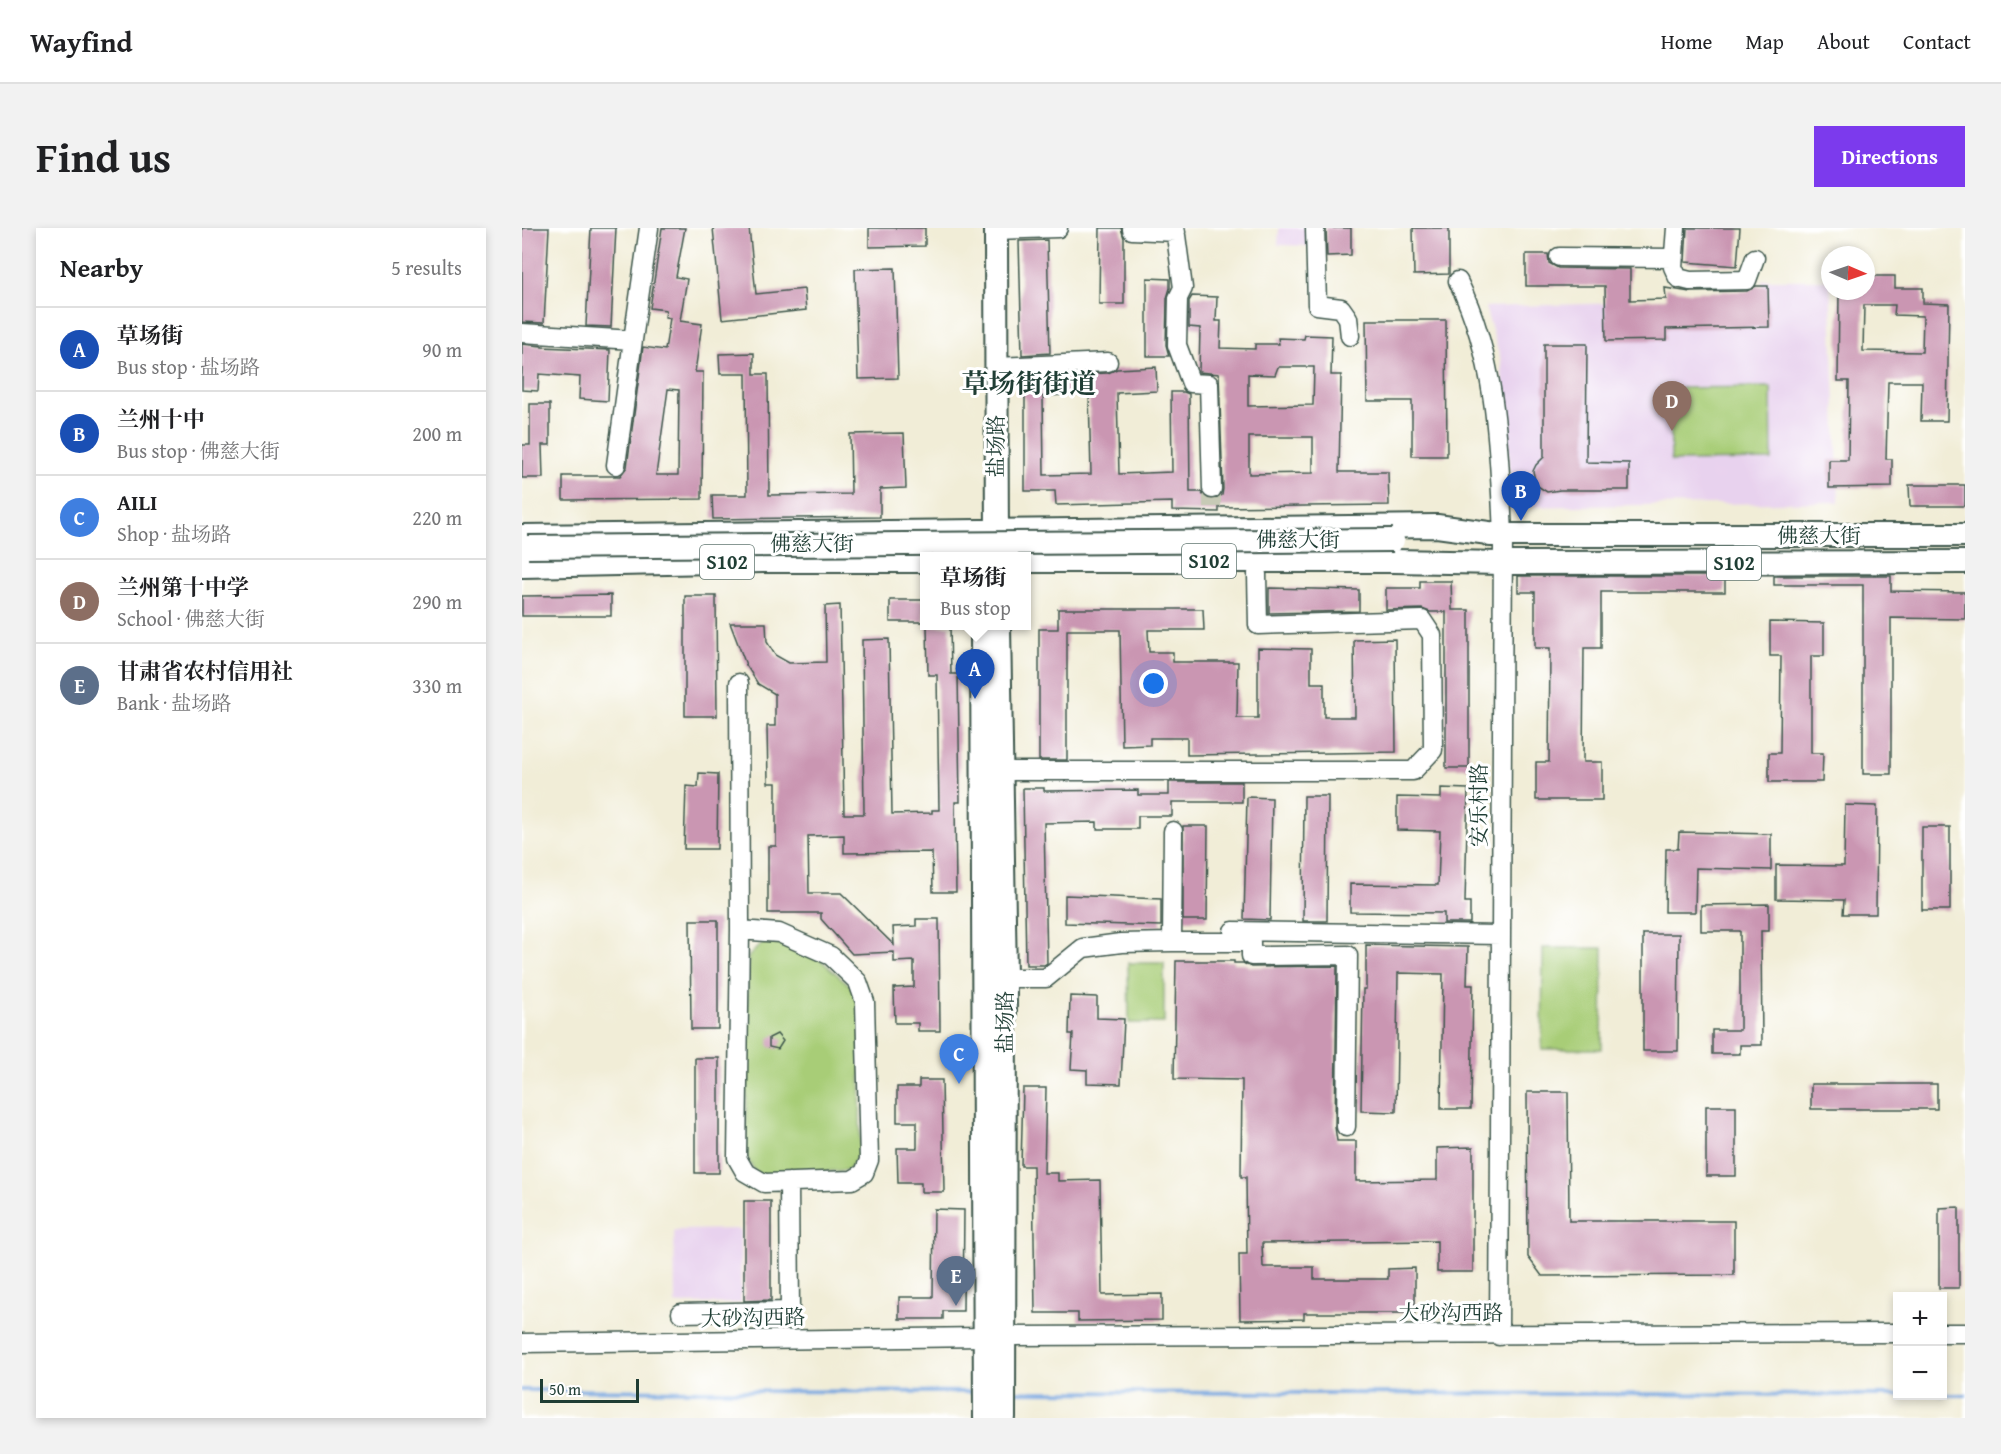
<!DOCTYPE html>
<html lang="en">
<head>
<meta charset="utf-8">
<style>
	body { margin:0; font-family:"Gentium Book Plus","Noto Serif SC",serif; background:#f2f2f2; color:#202124 }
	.controls { position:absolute; right:18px; bottom:18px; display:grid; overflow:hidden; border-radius:0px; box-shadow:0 3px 9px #0003 }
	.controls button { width:54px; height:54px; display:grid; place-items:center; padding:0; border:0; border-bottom:2px solid #e0e0e0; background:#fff; color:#202124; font:30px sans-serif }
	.compass { position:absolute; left:1299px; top:18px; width:54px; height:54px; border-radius:50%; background:#fff; box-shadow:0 3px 9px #0003; rotate:92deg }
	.scale { position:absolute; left:18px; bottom:15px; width:99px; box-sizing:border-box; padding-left:6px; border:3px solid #1f3d34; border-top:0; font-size:16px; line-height:21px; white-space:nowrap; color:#1f3d34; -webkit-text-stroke:4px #fff; paint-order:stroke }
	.you { position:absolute; left:632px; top:456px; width:21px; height:21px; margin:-15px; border:4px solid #fff; border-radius:50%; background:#1a73e8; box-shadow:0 0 0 9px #1a73e833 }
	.badge { display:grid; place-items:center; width:39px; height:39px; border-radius:50%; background:#7c3aed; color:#fff; font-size:20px; font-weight:700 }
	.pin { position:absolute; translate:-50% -50px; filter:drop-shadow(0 2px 3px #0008) }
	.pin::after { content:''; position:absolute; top:32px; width:21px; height:18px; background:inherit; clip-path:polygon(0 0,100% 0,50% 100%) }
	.popup { position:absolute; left:398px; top:324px; width:111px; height:78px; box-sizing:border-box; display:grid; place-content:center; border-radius:0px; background:#fff; filter:drop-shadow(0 2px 4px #0005); font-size:20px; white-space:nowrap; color:#757577 }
	.popup b { font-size:22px; color:#202124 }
	.popup::after { content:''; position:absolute; left:50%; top:100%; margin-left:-12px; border:12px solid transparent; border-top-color:#fff }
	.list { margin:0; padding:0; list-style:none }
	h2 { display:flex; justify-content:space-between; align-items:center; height:78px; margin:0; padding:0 24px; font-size:26px }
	h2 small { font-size:20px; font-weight:400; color:#757577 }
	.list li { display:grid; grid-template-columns:39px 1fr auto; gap:18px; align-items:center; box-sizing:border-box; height:84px; padding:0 24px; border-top:2px solid #e0e0e0 }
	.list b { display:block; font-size:22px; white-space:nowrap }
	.list p { margin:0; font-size:20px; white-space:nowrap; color:#757577 }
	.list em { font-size:20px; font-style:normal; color:#757577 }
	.map { position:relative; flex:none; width:1443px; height:1190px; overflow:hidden; border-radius:0px }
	header { display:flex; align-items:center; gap:36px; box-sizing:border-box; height:84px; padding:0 30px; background:#fff; border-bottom:2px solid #e0e0e0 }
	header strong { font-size:28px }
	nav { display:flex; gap:33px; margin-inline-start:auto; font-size:21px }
	.intro { display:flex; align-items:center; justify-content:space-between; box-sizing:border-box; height:144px; padding:0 36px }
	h1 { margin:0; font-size:42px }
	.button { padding:15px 27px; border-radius:0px; background:#7c3aed; color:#fff; font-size:21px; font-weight:700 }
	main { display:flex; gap:36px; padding:0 36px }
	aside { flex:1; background:#fff; border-radius:0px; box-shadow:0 3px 9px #0003 }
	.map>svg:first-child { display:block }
</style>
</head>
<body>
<header>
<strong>Wayfind</strong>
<nav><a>Home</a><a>Map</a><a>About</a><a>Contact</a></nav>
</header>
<div class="intro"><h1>Find us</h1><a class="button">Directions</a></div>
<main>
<aside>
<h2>Nearby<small>5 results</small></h2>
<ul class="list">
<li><span class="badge" style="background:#1a4fb4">A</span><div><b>草场街</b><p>Bus stop · 盐场路</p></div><em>90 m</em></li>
<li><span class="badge" style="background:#1a4fb4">B</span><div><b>兰州十中</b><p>Bus stop · 佛慈大街</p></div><em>200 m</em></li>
<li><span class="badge" style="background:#3f7fe0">C</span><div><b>AILI</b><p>Shop · 盐场路</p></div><em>220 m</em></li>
<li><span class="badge" style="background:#8d6e63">D</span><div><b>兰州第十中学</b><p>School · 佛慈大街</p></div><em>290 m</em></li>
<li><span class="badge" style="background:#5c6f8a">E</span><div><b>甘肃省农村信用社</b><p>Bank · 盐场路</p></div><em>330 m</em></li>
</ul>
</aside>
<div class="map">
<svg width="1443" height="1190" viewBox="0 0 1443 1190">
	<rect width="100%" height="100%" fill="#fff"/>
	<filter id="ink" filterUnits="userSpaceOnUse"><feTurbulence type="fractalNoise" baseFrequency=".0167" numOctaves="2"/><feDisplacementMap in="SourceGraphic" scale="12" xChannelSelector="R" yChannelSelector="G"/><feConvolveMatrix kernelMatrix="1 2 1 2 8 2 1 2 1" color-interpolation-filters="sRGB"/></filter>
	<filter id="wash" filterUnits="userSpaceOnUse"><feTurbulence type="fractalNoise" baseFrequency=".008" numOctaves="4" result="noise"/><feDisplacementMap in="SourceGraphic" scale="24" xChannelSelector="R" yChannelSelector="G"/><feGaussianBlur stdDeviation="1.35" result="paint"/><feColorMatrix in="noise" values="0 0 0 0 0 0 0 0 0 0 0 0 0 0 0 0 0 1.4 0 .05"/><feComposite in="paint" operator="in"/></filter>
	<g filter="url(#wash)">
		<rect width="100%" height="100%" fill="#f1edd7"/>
		<!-- built -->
		<path fill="#e8d2ee" d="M757 0H788V18L756 17Z
			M1240 52H1308L1317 274 991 279 979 133 963 79 1241 71Z
			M218 1001 219 1075 153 1076 152 1002Z"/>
		<!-- green -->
		<path fill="#a8cd77" stroke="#648556" stroke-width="1.5" d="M1249 159 1250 232 1149 233 1148 160Z
			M245 710 295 729 331 760 339 784 338 926 326 942 241 948 232 942 224 928 226 729Z
			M1021 720H1081L1080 821H1020Z
			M606 735H642V795H607Z"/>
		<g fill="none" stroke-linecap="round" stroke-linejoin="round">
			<!-- stream -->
			<path stroke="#75a5df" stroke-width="4" d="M0 1162 457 1164
				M488 1164 1376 1167
				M1420 1167H1443"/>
		</g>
		<g id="blocks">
			<!-- building -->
			<path fill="#ca96b2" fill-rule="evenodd" d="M0 0H27L22 95 0 94Z
				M69 0H94L89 99 64 98Z
				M140 0H163L154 49 165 51 158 93 180 96 173 144H181L180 271 41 272V248H98L105 239 121 119 143 122 148 90 143 89 144 82 128 80ZM146 161 157 162 156 247H134Z
				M191 0H227L234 66 282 61 284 82 200 91Z
				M347 0H403V18L347 19Z
				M578 0H599L602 10V76H577Z
				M804 0H829V27L805 28Z
				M891 0H927V46L892 47Z
				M1165 0H1218L1215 38 1163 34Z
				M525 12 528 125 500 127 497 13Z
				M1004 26H1026L1027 35 1036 40 1108 41V72L1144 71 1143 60 1168 64 1225 63 1234 58H1246L1247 99 1144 101V112L1084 113 1083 58H1004Z
				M373 40 376 150 336 151 333 41Z
				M1344 48H1373V60H1401V75L1427 76 1425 193H1399L1400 154H1366L1364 231H1370V259L1307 260V232H1326L1327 153H1316L1317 63H1344ZM1342 77H1373L1372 87 1401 88 1400 124 1341 123Z
				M625 50 648 51V60L645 70 644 117 647 128H625Z
				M670 68 695 69 694 93H699L698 120 733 121V116H757L756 110 782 111 783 107 810 108 809 147H819L817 244H866L867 277 697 279V284L650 283V274L534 277 533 263H503V169H500L499 149 586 145 595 141 634 139 635 163 595 165 597 246 650 244 649 164H662L667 166 668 264H679L684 271 690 272 695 271 700 267 701 261 697 146 677 144 678 100 667 99V73ZM756 139H792L791 177 726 178V146L753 147ZM567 166 569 246 522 247 521 168ZM727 209H791V245L727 246Z
				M844 92H924L925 228H890V173H845Z
				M0 116 20 118V119L88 122 86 173 57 171 58 149 17 146 16 163 0 162Z
				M1022 116H1065L1064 234 1107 235V262H1038L1025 264 1014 257 1011 243 1014 237 1022 229Z
				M232 125V146H246L247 267 329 266 328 206 382 205 384 260 358 261V289L191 291 190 267H225L224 146H198L197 126Z
				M8 176H28V217H20L21 250H0V217H8Z
				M1387 257H1443V278H1388Z
				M996 348H1203V364H1079V420H1062L1061 534H1080V572H1014V534H1027L1028 420H1013V364H996Z
				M1252 348H1369V363L1443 364V391L1369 390V546H1341V357H1252Z
				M898 353H929L930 382H947V540H924V384H908L900 381 864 382V360H898Z
				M747 360 837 362V383L747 385Z
				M89 367V388H0V368Z
				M163 368H194L195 488H163Z
				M368 372H402V394H368Z
				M318 377 322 586H342L340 412 367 411 370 586 410 585V582H417L415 447H406L405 398H428L429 446H436L438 574H433L434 664H411L410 624 322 625V607L286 608 287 665H319L372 717 371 699 394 698V691H417L418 803H396V795H373L372 760 392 759V733L372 734V724L330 726 299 691V685H246V618H254V555H246L245 498H253V466L236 456 224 437 208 395H244L245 414 253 427 267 435 304 434 303 378Z
				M536 381H681L682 402H626L627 424H651V434H716L715 490H736V420L789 421V455H802V489H833L832 412 873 411 874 524 665 527V510H628V517L600 518 598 402H545V532H517V401H536Z
				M1248 394 1302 395V428H1289V525H1301L1300 554H1247V525H1258L1259 428H1248Z
				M177 545 196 546 195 621H162L164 558 176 559Z
				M647 554H720V574H650V588H616V601H575V594L522 595 525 735 522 737H504L501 560H522V563L616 562V567H647Z
				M919 560 946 561 943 674H948V695H922V685L828 684V656L916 657 918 603 875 602V569L919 570Z
				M782 568H806L805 693H781Z
				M725 569 750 570 748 692 722 691Z
				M1323 577 1355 578 1354 686H1321L1322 672 1254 671V637L1322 638Z
				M661 598H686L685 692H661Z
				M1400 599H1428V682H1400Z
				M1157 604 1249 606V642L1174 640 1173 684H1143L1144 621H1156Z
				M543 667 639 671V698L543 695Z
				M1247 676V703H1239L1240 817H1218V826H1190V802H1218V703H1179V677Z
				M168 692H196V801H169Z
				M1121 706H1157L1156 823H1121Z
				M844 717 946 719 945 757H951L949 881H919L921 746 876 745 874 884 839 883 841 761H844Z
				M654 733H712V735H721L729 739 815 738 813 899 815 913H834V953L915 952V920L951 919V1044H915V1013L740 1015 741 1039H792V1051H866V1041L893 1040V1085H782V1091L718 1092 717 1026H725L724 949H719L720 852 652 851Z
				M548 768 575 769V790L602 791 599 856 565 855V842L549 841 551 806H547Z
				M255 806 261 813 256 821 247 819V810Z
				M173 830H197V945H173Z
				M397 852H420L422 964H399V955H376L375 920H395V894H375V859H397Z
				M1289 856H1415V881H1289Z
				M501 860H524L522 945H536V953L578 952 580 1067 640 1066V1092L556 1093V1085H513L511 938H499Z
				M1005 864H1046L1047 993H1212V1047L1020 1048 1006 1029Z
				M1184 878H1214V948H1184Z
				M222 973H249V1072L222 1073Z
				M1437 979V1060H1417V980Z
				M412 981 442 982 441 1083H421V1091H377V1069H411Z"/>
		</g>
	</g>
	<g filter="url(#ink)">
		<use href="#blocks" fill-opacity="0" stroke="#3e574c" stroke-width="1.5"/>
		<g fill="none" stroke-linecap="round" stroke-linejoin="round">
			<!-- minor-tunnel -->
			<path stroke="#c7cab6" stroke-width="18" stroke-dasharray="18 9" stroke-linecap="butt" d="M690 261V285"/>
			<!-- minor casing -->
			<g stroke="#3e574c" stroke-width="21">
				<path id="minor" d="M610 0V2L654 4
					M653 0 661 60 656 70 655 117 669 155 687 156 690 261
					M793 0 795 77 819 80 826 90 828 108
					M1154 0 1151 39 1156 50 1168 53 1225 52 1233 30
					M474 2 536 0
					M1037 29 1151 30
					M936 53C975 132 977 221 981 307L977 1108
					M0 105 111 112 94 237
					M111 112 127 0
					M474 139 586 134
					M217 455 218 702 215 930 223 944 242 955 330 952 342 945 347 932 343 774 336 754 309 728 257 705 218 702
					M480 543H891L911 522 910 407 900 392 736 397 735 346
					M711 703 979 707
					M650 714H729V728L826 727 824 899
					M483 750H524L561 720 599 715 650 714 651 603
					M159 1085 268 1083 267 954
					M1420 1105H1443
					M482 1108 1376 1105
					M0 1115 462 1109"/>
			</g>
			<!-- major casing -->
			<g stroke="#3e574c" stroke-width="26">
				<path id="major" d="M474 0 475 328
					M968 307H1443
					M0 308 915 298 981 307
					M504 333H871L980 335 1443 334
					M0 338 241 333H402
					M460 398 463 1190
					M477 398 483 750 482 1190"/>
			</g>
			<!-- minor -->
			<use href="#minor" stroke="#fff" stroke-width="18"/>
			<!-- major -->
			<use href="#major" stroke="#fff" stroke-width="22"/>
			<!-- major-bridge casing -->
			<g stroke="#3e574c" stroke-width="26" stroke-linecap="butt">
				<path id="major-bridge" d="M6 319 871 312"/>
			</g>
			<!-- major-bridge -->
			<use href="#major-bridge" stroke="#fff" stroke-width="22"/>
		</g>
	</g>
	<g text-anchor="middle" stroke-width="6" stroke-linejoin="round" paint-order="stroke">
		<!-- shield labels -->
		<g fill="#fff" stroke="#627771" stroke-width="1.5">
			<rect x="660" y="316" width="54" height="34" rx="4.5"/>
			<rect x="178" y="317" width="54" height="34" rx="4.5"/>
			<rect x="1185" y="318" width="54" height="34" rx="4.5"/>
		</g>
		<g font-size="20" font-weight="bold" fill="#1f3d34">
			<text x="687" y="340">S102</text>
			<text x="205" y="341">S102</text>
			<text x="1212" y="342">S102</text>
		</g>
		<!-- street labels -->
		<g font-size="21" fill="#1f3d34" stroke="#fff">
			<text transform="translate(474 218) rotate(-90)" y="7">盐场路</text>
			<text x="1297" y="315">佛慈大街</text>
			<text x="776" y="319">佛慈大街</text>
			<text x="290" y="323">佛慈大街</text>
			<text transform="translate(957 577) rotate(-90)" y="7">安乐村路</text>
			<text transform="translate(483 794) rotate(-90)" y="7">盐场路</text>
			<text x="929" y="1092">大砂沟西路</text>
			<text transform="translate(231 1090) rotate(-1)" y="7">大砂沟西路</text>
		</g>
		<!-- district labels -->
		<g font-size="27" font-weight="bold" fill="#1f3d34" stroke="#fff">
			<text x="507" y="165">草场街街道</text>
		</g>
	</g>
</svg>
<div class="controls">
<button>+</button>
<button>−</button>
</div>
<svg class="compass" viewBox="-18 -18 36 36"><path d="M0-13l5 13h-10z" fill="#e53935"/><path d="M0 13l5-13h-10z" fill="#757577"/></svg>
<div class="scale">50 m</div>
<div class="you"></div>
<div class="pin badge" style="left:453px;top:471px;background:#1a4fb4">A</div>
<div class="popup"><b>草场街</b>Bus stop</div>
<div class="pin badge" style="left:999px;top:293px;background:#1a4fb4">B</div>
<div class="pin badge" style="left:437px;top:856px;background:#3f7fe0">C</div>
<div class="pin badge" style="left:1150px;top:203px;background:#8d6e63">D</div>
<div class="pin badge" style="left:434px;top:1078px;background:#5c6f8a">E</div>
</div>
</main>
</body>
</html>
